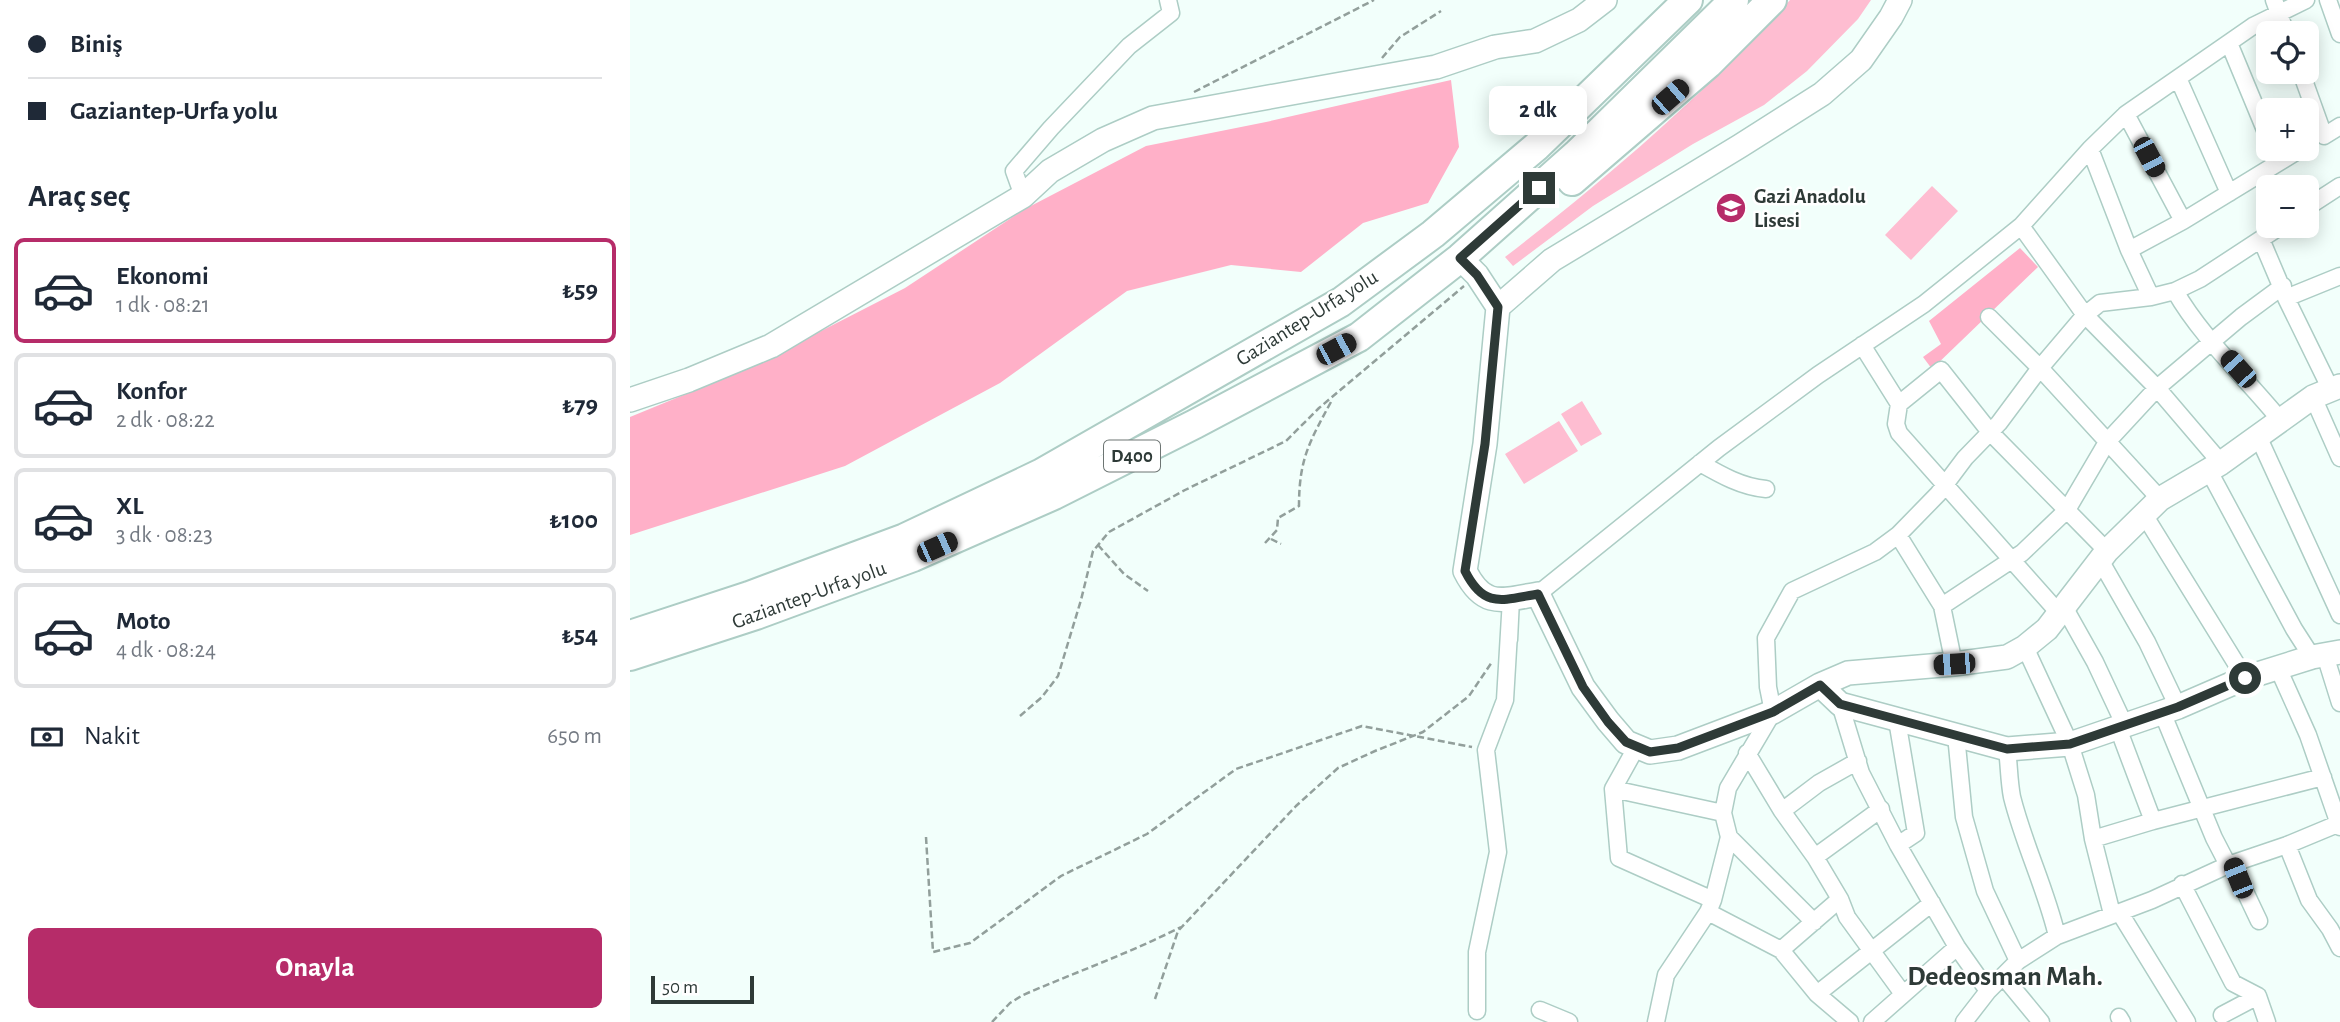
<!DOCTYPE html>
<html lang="tr">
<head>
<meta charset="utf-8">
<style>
  body { margin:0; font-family:"Alegreya Sans",sans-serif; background:#f2f2f3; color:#1f2937; height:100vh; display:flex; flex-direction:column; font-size:26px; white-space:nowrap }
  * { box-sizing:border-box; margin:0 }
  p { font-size:23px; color:#747a83 }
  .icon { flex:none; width:38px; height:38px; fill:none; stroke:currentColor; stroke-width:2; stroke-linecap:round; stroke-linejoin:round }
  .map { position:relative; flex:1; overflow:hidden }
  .side { display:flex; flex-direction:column; background:#fff; width:630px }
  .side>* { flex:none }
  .guide { display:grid; align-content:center; height:154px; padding:0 28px; background:#fff }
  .tools { position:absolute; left:1626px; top:21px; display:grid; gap:14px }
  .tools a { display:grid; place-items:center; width:63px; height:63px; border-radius:10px; background:#fff; box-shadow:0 4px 18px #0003; font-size:35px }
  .scale { position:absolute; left:21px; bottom:18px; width:103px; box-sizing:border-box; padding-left:7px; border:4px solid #2e3a37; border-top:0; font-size:19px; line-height:24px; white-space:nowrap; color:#2e3a37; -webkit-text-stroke:5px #fff; paint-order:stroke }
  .end { position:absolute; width:32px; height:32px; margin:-16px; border:9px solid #2e3a37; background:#fff; box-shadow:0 0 0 4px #fff }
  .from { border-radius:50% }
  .bubble { position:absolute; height:49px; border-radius:10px; background:#fff; box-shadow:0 4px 18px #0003; font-size:23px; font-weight:700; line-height:49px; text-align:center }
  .car { position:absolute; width:21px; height:42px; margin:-21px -10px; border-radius:9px; box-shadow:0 0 5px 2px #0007; background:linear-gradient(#222 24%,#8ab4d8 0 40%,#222 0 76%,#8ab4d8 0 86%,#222 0) }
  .guide b { display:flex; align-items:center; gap:24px; height:66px; font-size:26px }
  .guide b+b { border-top:2px solid #e0e1e3 }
  .guide i { width:18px; height:18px; background:#1f2937 }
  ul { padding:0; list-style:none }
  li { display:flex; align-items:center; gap:21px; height:105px; margin:0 14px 10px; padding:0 14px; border:4px solid #e0e1e3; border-radius:10px }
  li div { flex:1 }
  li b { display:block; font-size:26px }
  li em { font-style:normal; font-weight:700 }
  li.on { border-color:#b62c69 }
  li>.icon { width:63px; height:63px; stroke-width:1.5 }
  h2 { padding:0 28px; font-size:32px; line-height:84px }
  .pay { display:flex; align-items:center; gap:18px; height:77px; padding:0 28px; font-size:26px }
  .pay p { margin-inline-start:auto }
  .cta { display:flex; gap:14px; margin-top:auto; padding:14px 28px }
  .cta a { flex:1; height:80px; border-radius:10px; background:#b62c69; color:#fff; font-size:28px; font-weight:700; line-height:80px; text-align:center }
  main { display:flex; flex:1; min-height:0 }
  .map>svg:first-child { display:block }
</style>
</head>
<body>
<main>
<section class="side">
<div class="guide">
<b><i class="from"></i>Biniş</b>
<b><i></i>Gaziantep-Urfa yolu</b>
</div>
<h2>Araç seç</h2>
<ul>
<li class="on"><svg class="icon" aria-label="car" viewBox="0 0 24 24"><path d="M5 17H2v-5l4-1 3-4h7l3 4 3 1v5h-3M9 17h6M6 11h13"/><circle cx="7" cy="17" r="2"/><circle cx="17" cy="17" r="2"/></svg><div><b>Ekonomi</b><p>1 dk · 08:21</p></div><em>₺59</em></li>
<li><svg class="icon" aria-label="car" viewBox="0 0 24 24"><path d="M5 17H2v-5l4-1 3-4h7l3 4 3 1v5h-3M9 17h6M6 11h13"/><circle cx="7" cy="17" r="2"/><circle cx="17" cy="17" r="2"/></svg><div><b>Konfor</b><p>2 dk · 08:22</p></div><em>₺79</em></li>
<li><svg class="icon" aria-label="car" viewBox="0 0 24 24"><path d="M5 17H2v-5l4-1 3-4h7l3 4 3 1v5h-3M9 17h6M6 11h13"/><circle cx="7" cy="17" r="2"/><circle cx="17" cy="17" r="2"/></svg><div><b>XL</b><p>3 dk · 08:23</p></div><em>₺100</em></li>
<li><svg class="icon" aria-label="car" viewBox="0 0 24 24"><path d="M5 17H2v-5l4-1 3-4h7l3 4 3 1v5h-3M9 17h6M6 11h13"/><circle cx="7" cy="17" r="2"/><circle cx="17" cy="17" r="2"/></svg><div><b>Moto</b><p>4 dk · 08:24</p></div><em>₺54</em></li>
</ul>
<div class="pay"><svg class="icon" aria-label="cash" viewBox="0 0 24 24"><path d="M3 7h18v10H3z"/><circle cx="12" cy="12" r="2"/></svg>Nakit<p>650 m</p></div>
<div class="cta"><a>Onayla</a></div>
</section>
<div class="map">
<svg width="1710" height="1022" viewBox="0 0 1710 1022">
  <rect width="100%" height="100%" fill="#f2fffb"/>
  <path fill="#febdd1" d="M1160,0H1241L1228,19L1177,71L1134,105L1063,144L963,206L883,266L875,257C976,179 1074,95 1160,0Z
    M1302,186L1328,211L1281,260L1255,235Z
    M952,401L972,434L951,446L931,414Z
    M929,421L948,451L894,484L875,454Z"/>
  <path fill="#ffb0c8" d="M821,80L829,147L798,203L733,223L671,272L601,265L497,291L370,383L215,466L0,535V417L117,369L275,288L395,209L516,146L636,122Z
    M1390,248L1408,267L1302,369L1293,357L1311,344L1299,321Z"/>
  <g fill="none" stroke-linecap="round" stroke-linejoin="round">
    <g stroke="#adcdc5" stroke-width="19">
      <path id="street" d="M1644,0L1656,33
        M1698,0L1710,34
        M1599,43L1638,137
        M1671,72L1694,136L1710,126
        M1548,78L1599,193
        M1496,114L1553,221L1499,250
        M1460,149L1499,250L1521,297
        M393,196L384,171L421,128L499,46L541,13L538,0
        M1676,208L1710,186
        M1553,221L1671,149
        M1391,226L1455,315L1527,388L1591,463
        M1631,239L1656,298L1701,390
        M1545,291C1571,337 1617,379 1651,421
        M1656,298L1710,276
        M1359,317L1410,368L1530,499
        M1232,345L1269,404L1266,424L1269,433L1428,612
        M1683,397L1710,458
        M1269,404L1311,370L1360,432L1477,551
        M1628,436L1710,615
        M1070,463C1091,475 1112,487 1136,489
        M1579,471L1664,629L1682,657
        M1515,516L1615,678
        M1268,535L1312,606
        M1470,560L1517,642L1548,707
        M908,594L1089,448L1188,375L1294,304L1391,226L1460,149L1496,114L1623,26L1676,0
        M1433,605L1465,662L1495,726
        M1395,647L1440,744L1456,795L1463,839L1482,914
        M1695,655L1710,703
        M1324,664L1312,606L1392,553L1437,510L1477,442L1527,388L1611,317L1653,286
        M1648,668L1678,735L1710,827
        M1210,704L1231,773L1268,845L1327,947L1358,991
        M1532,712L1584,838L1598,865
        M1267,720L1286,833L1268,845
        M1326,735L1334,817L1355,891L1388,961
        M1007,746L983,789L989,858L1083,900
        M1377,749C1379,764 1379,782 1382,797C1394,845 1416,889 1427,936
        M1117,753L1152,811L1185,857L1210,899L1217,917L1273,994
        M983,789L1093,813
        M1152,811L1189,783L1228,761
        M1523,821L1693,777
        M1099,837L1184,922
        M1463,839L1523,821L1488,728
        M1657,845L1679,900L1700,929L1710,948
        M1185,857L1251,809
        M1602,864L1629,921
        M1552,884L1603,983L1628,996L1592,1015
        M1078,912L1151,950L1187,994L1220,1022
        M1490,913L1557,1022
        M1151,950L1210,899
        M1373,976L1411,1022
        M1187,994L1302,903
        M1628,996L1637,1022
        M910,1010L939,1022
        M847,1011V952L868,852L856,750L875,700L881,599L879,640
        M1489,1017L1492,1022
        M1026,1022L1036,975L1078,912L1083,900L1099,837L1093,813L1098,788L1143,712L1138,687L1136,638L1162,591L1245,552L1268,535L1308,494L1335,458L1369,423L1410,368L1455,315L1470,303L1521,297L1545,291L1570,279L1651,226
        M1242,1022L1327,947
        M1334,1022L1358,991L1388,961L1427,936L1522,900L1598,865L1657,845L1710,823"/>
    </g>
    <g stroke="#adcdc5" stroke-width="26">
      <path id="secondary" d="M830,258L847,275L868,307L855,444L835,571C854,609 872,600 908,594L953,687L978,721L996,742L1020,752L1048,748L1143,712L1190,685
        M868,307L922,260L1110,146L1192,94L1231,60L1261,17L1270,0
        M1710,386L1683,397L1591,463L1530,499L1477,551L1417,629L1395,647L1377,657L1324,664L1218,673L1190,685L1210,704L1377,749L1440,744L1548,707L1615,678L1682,657L1710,652
        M0,400L59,380L141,346L393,196L420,171L473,140L523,118L806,67L865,47L905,41L949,20L975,0"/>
    </g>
    <g stroke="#adcdc5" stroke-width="32">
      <path id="highway" d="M942,181L1078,64L1142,0
        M0,635L119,596L275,538L412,473L711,302L803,234L907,146L1058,0
        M0,656L126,615L283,557L424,495L565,424L729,337L830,258L948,153L1104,0"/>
    </g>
    <path stroke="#929f9b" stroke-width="2.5" stroke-dasharray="7 3.5" stroke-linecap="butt" d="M752,58L770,37L811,11
      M564,92L744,0
      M641,539L651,544
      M635,543L647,530L648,518L669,506C669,458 680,441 702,400
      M468,545L494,574L518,591
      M390,716L412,697L428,676L451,600L463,551L479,532L555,490L656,441L689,408L834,286
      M296,837L303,952L340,943L431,876L517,834L606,769L732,726L842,747
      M525,999L548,931L666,806L708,768L745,751L793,732L839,696L862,662
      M362,1022L380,1003L393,995C446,972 500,953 551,927"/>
    <use href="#street" stroke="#fff" stroke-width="16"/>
    <use href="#secondary" stroke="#fff" stroke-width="23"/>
    <use href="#highway" stroke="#fff" stroke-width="28"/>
  </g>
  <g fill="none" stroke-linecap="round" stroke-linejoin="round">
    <path stroke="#2e3a37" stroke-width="9" d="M909,188L830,258L847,275L868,307L855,444L835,571C854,609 872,600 908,594L953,687L978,722L996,742L1020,752L1048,748L1143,712L1190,685L1210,704L1377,749L1440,744L1548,707L1615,678"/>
  </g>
  <defs>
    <g id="school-disc" transform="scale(1.575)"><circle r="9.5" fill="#b62c69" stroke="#fff"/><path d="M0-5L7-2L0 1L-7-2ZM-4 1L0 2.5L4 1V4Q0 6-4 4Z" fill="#fff"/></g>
  </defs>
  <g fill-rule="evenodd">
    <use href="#school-disc" x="1101" y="208"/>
  </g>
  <g text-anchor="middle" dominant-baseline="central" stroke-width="5" stroke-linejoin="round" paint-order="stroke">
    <rect fill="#fff" stroke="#6d7573" stroke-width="2" x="474" y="440.5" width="56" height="31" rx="5"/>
    <g font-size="19" font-weight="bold" fill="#2e3a37">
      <text x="502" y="456">D400</text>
    </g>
    <g font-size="21" font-weight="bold" fill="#2e3a37" stroke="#fff" text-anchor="start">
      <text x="1124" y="196">Gazi Anadolu<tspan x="1124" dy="24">Lisesi</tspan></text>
    </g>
    <g font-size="21" fill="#2e3a37" stroke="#fff">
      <text transform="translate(677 318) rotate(-32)">Gaziantep-Urfa yolu</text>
      <text transform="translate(179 595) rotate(-20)">Gaziantep-Urfa yolu</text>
    </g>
    <g font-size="28" font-weight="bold" fill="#2e3a37" stroke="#fff">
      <text x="1375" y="977">Dedeosman Mah.</text>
    </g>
  </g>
</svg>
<div class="tools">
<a><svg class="icon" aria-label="locate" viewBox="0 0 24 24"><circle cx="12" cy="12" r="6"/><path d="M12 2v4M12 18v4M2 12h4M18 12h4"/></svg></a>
<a>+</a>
<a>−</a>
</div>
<div class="scale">50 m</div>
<i class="end from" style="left:1615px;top:678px"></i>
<i class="end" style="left:909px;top:188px"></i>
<div class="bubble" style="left:859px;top:86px;width:98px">2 dk</div>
<i class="car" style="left:1040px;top:97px;rotate:49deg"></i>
<i class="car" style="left:1519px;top:157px;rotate:152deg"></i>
<i class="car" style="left:706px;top:349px;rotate:62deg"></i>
<i class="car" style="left:1608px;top:369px;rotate:318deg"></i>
<i class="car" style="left:307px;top:547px;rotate:66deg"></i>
<i class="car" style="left:1324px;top:664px;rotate:266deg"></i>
<i class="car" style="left:1608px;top:878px;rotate:338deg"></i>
</div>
</main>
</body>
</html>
